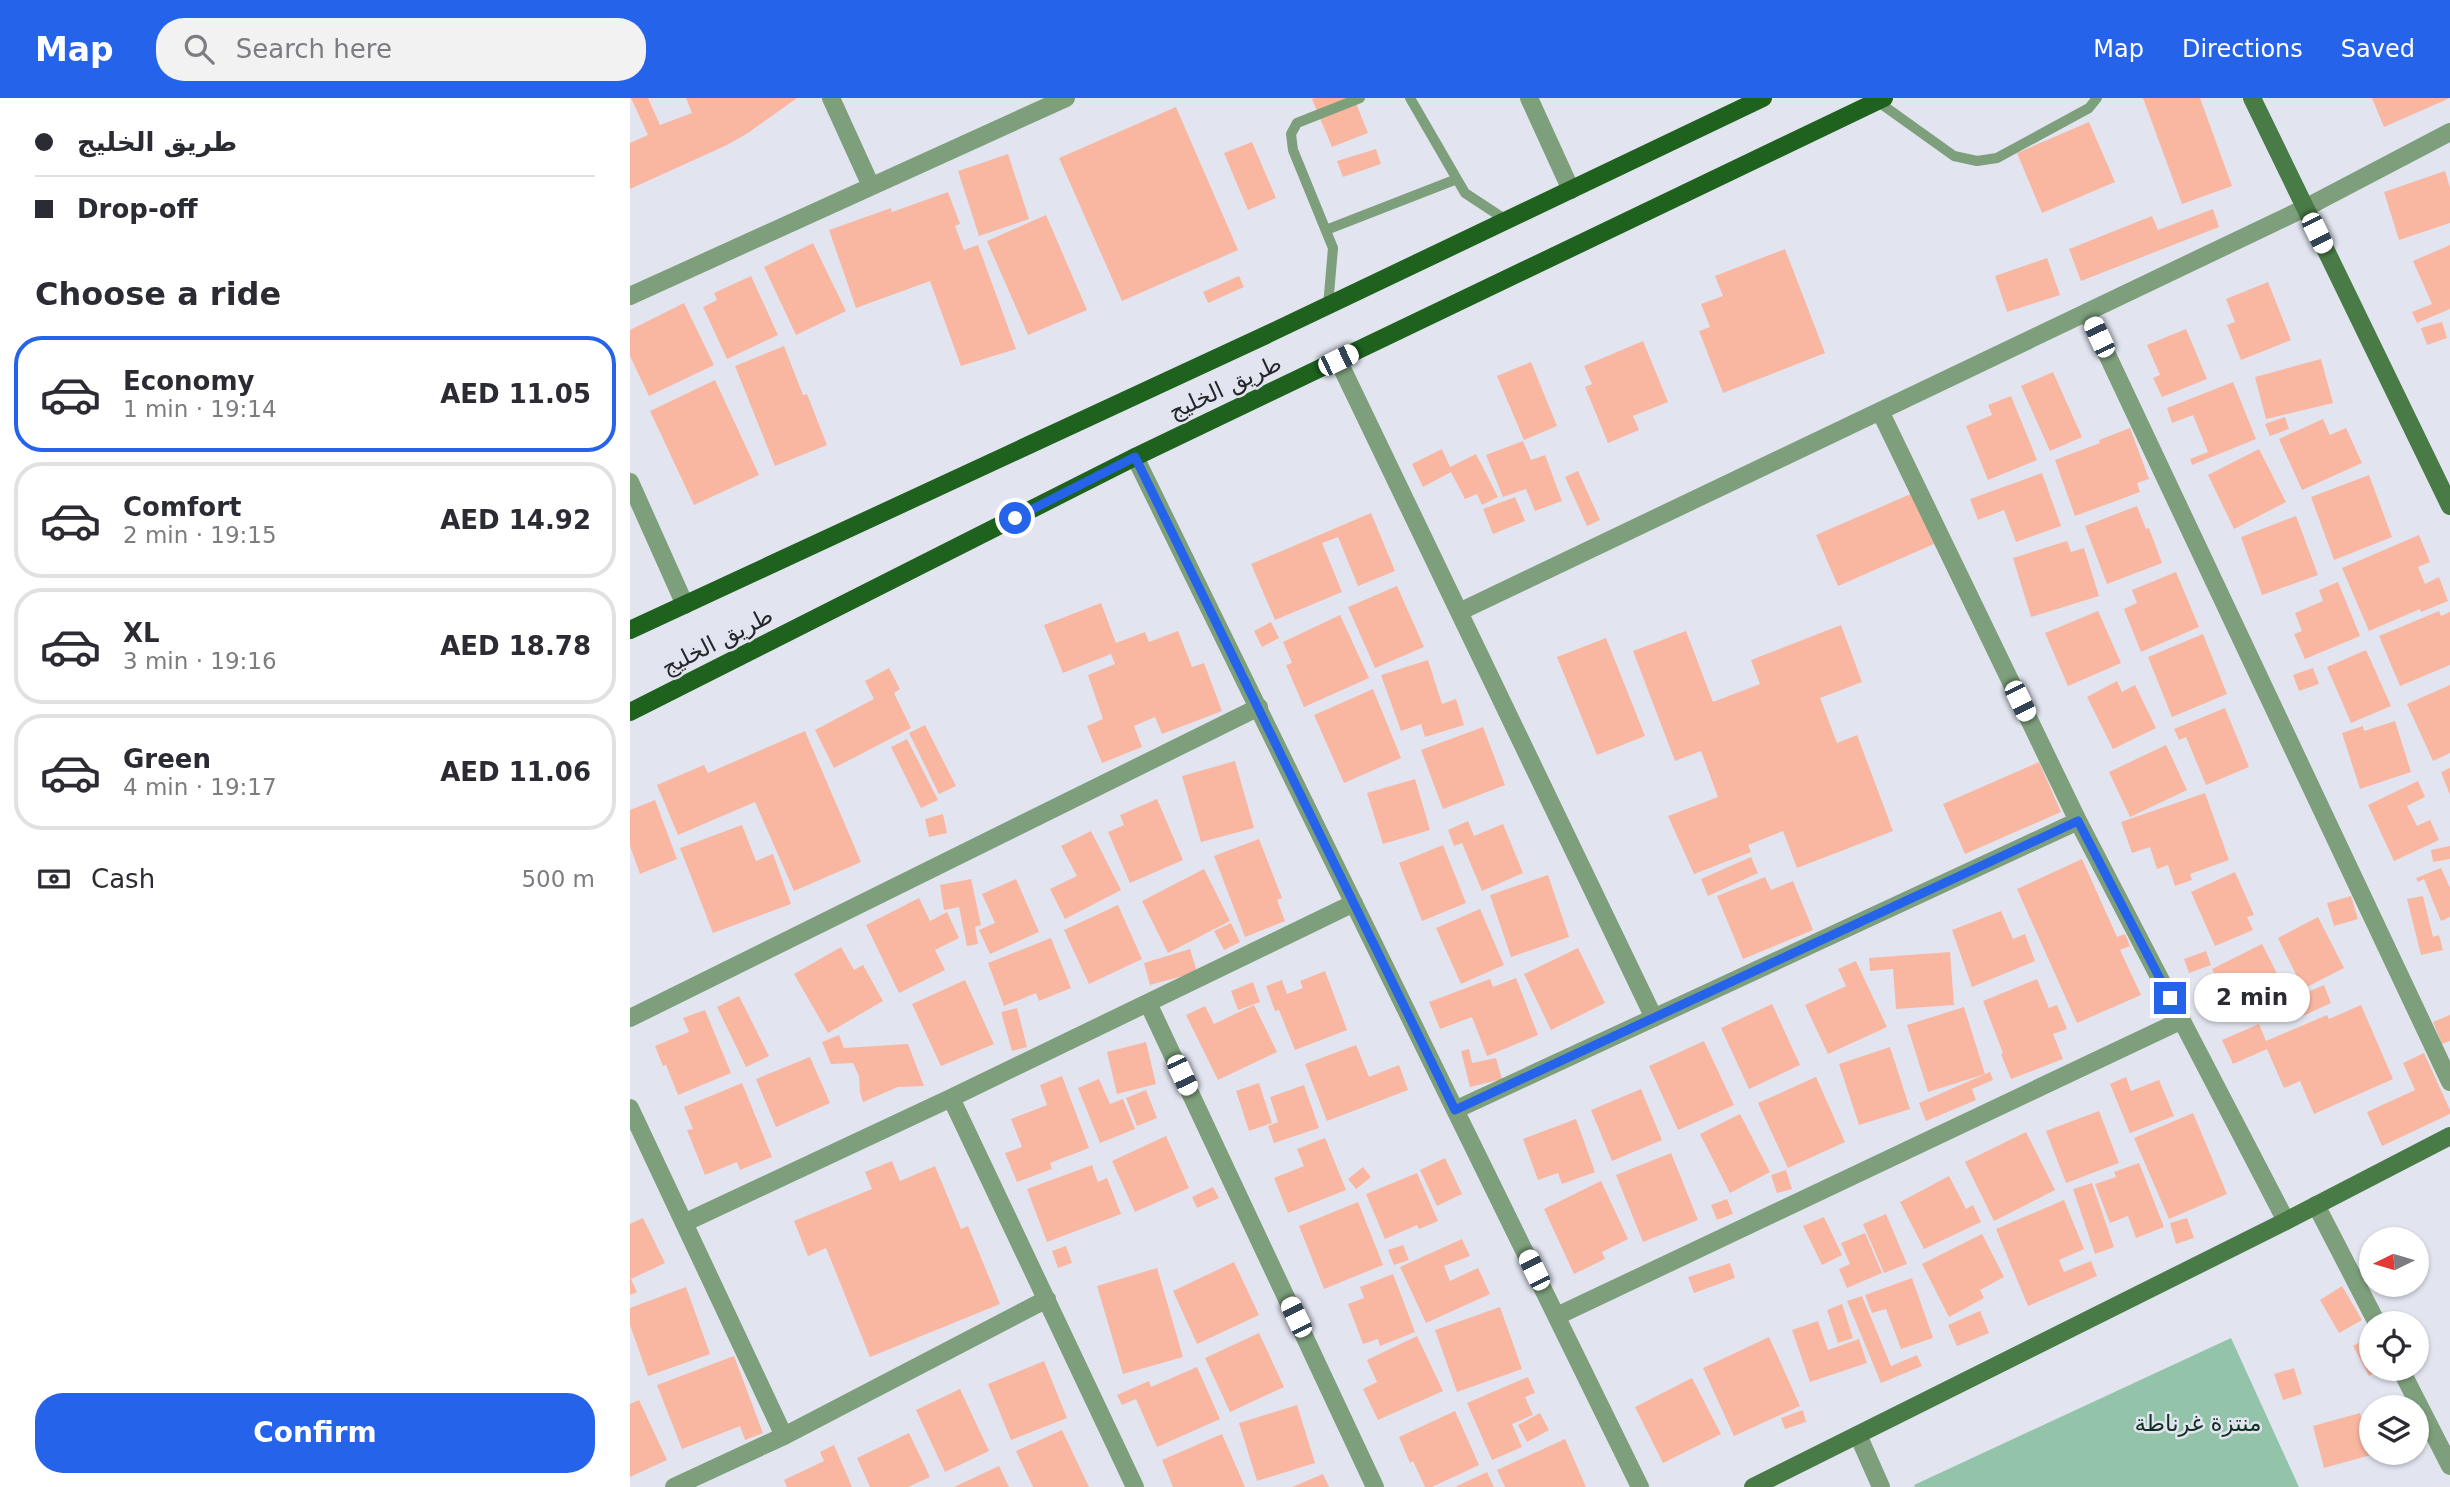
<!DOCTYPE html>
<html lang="en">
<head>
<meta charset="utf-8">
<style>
  body { margin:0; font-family:"DejaVu Sans",Vazirmatn,sans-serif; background:#f2f2f3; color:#2b2b33; height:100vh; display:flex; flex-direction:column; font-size:26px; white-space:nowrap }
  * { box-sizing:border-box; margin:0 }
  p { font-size:23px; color:#7c7c81 }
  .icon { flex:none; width:38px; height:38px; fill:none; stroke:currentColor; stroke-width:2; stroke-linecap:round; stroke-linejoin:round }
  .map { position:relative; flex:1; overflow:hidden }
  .details { display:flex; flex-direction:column; background:#fff; width:630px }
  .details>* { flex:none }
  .top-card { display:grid; align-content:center; height:154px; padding:0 35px; background:#fff }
  .needle { width:46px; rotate:265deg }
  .controls { position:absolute; left:1729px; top:1129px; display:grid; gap:14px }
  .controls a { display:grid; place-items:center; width:70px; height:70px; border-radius:50%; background:#fff; box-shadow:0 2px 5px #0004; font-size:35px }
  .end { position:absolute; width:32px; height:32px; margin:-16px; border:9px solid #2563eb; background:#fff; box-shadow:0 0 0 4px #fff }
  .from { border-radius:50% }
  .bubble { position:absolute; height:49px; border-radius:24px; background:#fff; box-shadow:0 2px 5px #0004; font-size:23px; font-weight:700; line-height:49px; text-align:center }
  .car { position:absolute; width:21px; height:42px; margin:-21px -10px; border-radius:9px; box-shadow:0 0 5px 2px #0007; background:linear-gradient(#fff 24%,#345 0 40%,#fff 0 76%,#345 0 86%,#fff 0) }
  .top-card b { display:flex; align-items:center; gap:24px; height:66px; font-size:26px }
  .top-card b+b { border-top:2px solid #e1e1e2 }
  .top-card i { width:18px; height:18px; background:#2b2b33 }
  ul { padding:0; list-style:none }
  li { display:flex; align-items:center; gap:21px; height:116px; margin:0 14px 10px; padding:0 21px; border:4px solid #e1e1e2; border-radius:28px }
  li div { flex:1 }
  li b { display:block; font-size:26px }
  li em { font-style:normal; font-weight:700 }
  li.selected { border-color:#2563eb }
  li>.icon { width:63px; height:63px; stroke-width:1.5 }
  h2 { padding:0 35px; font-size:32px; line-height:84px }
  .pay { display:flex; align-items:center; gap:18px; height:77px; padding:0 35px; font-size:26px }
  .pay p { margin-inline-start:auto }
  .primary-button { display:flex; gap:14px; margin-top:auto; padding:14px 35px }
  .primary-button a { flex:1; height:80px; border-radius:28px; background:#2563eb; color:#fff; font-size:28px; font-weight:700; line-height:80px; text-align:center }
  header { display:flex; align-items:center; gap:42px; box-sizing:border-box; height:98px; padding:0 35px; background:#2563eb; color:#fff }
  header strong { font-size:33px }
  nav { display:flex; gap:38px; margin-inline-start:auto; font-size:24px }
  .search { width:490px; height:63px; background:#f2f2f3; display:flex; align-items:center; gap:18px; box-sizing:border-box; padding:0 24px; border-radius:28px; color:#7c7c81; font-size:26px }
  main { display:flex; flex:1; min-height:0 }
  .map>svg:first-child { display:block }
</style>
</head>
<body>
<header>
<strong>Map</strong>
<div class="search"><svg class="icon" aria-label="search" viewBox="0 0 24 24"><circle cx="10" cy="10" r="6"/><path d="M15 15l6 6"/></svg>Search here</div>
<nav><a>Map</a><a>Directions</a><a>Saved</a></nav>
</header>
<main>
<section class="details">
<div class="top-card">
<b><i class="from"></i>طريق الخليج</b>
<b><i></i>Drop-off</b>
</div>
<h2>Choose a ride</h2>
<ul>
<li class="selected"><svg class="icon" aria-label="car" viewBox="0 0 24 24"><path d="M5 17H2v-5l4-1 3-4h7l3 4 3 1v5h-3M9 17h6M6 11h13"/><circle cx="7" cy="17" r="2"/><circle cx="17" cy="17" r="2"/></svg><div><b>Economy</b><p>1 min · 19:14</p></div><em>AED 11.05</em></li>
<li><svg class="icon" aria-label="car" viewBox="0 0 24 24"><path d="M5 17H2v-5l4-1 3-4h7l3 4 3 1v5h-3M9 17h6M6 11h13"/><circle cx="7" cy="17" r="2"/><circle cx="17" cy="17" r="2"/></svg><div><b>Comfort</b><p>2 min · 19:15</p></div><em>AED 14.92</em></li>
<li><svg class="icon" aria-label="car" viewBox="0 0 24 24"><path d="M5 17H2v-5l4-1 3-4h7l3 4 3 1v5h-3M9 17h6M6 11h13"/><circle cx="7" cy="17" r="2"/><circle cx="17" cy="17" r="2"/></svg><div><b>XL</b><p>3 min · 19:16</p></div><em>AED 18.78</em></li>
<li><svg class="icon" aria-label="car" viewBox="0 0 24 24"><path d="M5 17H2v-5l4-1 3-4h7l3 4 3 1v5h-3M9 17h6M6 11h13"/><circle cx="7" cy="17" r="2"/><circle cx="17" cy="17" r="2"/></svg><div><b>Green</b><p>4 min · 19:17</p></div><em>AED 11.06</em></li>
</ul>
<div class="pay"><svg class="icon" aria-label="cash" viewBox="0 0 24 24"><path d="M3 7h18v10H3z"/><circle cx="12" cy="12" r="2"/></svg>Cash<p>500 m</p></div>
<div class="primary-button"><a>Confirm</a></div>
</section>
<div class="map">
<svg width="1820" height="1389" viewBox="0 0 1820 1389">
  <rect width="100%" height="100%" fill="#e2e5f0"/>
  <path fill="#93c4aa" d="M1601,1240L1669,1389H1285L1284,1387Z"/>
  <path fill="#f9b7a1" d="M1,0H18L30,27L62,15L56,0H167L118,35L97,47L0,91V45L18,37Z
    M685,0H724L738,35L702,49L682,1Z
    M1513,0H1570L1602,88L1552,106Z
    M1742,0H1820L1754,29Z
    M546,9L608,152L492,203L429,60Z
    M1459,24L1485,84L1412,115L1387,55Z
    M622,44L646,100L618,112L594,55Z
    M746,51L751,66L713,79L707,63Z
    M378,56L399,121L349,138L328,73Z
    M1815,73L1820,90V125L1769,142L1754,94Z
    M318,94L330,126L325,128L334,152L348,147L386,251L331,268L300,183L226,210L199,132L261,110L262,114Z
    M1583,111L1589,129L1451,183L1439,151L1522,118L1528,132Z
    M416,117L457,212L398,237L357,143Z
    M183,145L216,213L166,237L134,169Z
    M1820,147V211L1787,225L1782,214L1802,206L1783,163Z
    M1155,151L1195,255L1093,295L1069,233L1080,229L1071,206L1093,198L1085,178Z
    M1417,160L1430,197L1377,214L1365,178Z
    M121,178L148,237L97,261L73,209L87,202L84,195Z
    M609,178L614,189L578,205L573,194Z
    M1638,184L1661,242L1611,262L1597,227L1605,224L1596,201Z
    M54,205L84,267L19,298L0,258V232Z
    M1812,224L1817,240L1797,247L1791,230Z
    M1556,231L1577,281L1532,299L1523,280L1530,277L1517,247Z
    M1013,243L1038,304L1003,318L1009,332L978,345L955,289L962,286L954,268Z
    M154,248L173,297L177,296L197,347L145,368L105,268Z
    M1691,261L1703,305L1636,321L1625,279Z
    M901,264L927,328L894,342L867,278Z
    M1423,274L1452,339L1420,353L1391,288Z
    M85,282L129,377L64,407L20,313Z
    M1603,284L1626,341L1562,367L1560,361L1578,354L1563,317L1542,325L1537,310Z
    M1381,298L1407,362L1358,382L1336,328L1362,317L1358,307Z
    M1655,319L1659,331L1640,338L1635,326Z
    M1693,321L1700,337L1716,330L1732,365L1672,392L1649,341Z
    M1500,330L1519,381L1507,385L1510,394L1445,418L1425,362L1470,345L1469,342Z
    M893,343L901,362L915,357L932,403L905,413L896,391L873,399L856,357Z
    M812,351L820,369L846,356L868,399L852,407L847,396L835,401L821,374L793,389L782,366Z
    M1629,351L1656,404L1604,431L1578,377Z
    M948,373L970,422L957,428L935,379Z
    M1412,375L1431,428L1386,444L1374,412L1348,422L1340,401Z
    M1739,377L1762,439L1704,462L1681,399Z
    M1283,395L1304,446L1208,488L1186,437Z
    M885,399L895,423L863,436L853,411Z
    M1507,408L1516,431L1519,430L1532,465L1477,486L1455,428Z
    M741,415L765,473L728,488L708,439L692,445L712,494L645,522L621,466Z
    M1666,418L1688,477L1632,497L1611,439Z
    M1789,437L1800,464L1788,469L1795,486L1809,479L1818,503L1791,514L1790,511L1739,533L1712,470Z
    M1437,443L1441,454L1454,450L1469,498L1401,519L1383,460Z
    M1546,474L1569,529L1511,554L1494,511L1507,505L1502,492Z
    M1708,484L1730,538L1675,561L1664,536L1672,533L1665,515L1693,503L1689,492Z
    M767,488L794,549L745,570L718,509Z
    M471,505L486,545L515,534L519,544L548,533L562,569L574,565L592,613L532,636L525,619L504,628L512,649L472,665L457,628L473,621L458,577L485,566L481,556L433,575L414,527Z
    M1468,513L1491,565L1438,588L1415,535Z
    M1809,513L1811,518L1820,514V567L1770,588L1749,538Z
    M710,517L739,580L674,609L656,567L662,565L653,544Z
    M641,524L649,540L632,549L624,533Z
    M1211,527L1232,584L1190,600L1207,645L1227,637L1263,733L1167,770L1153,733L1118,747L1121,754L1064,776L1038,718L1088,699L1071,653L1045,663L1003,553L1056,533L1083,604L1130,586L1121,562Z
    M1573,536L1597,596L1542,619L1518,559Z
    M976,540L1015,638L967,657L927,559Z
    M1736,552L1761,608L1721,625L1697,569Z
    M798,562L812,606L826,601L834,627L795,639L791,626L771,633L751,577Z
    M259,570L270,591L264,595L281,630L204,670L185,632L244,601L235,583Z
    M1683,570L1689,586L1669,593L1663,577Z
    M1487,583L1492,594L1505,587L1526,630L1483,651L1457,599Z
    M1820,587V655L1803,663L1777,606Z
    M743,591L771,660L714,685L684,617Z
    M1595,610L1619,669L1576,687L1556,639L1549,642L1544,631Z
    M1765,623L1781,674L1730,691L1712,635L1733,628L1734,633Z
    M295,627L326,688L309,696L279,635Z
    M853,629L875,687L813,711L791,652Z
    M175,633L231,764L164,793L125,704L48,737L27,687L74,667L78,675Z
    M277,641L308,702L291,710L261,649Z
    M1536,647L1557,692L1500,719L1479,674Z
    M605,663L624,730L571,744L552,678Z
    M1409,664L1431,714L1335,756L1313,706Z
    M1820,670V697L1811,674Z
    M785,681L800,732L753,746L737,695Z
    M1788,683L1795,699L1777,708L1787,728L1800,722L1809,742L1764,763L1738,707Z
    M1575,695L1599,762L1560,776L1562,782L1545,788L1538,767L1527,771L1520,749L1502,755L1491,724Z
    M527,701L553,762L500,785L478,734L494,727L490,717Z
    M25,702L47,761L10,776L0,748V712Z
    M313,716L317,735L299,739L295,721Z
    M838,723L844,738L873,726L893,775L852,793L832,745L824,748L818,732Z
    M112,727L126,763L143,756L161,806L83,835L50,750Z
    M461,733L491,792L435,821L420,791L447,778L431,748Z
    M629,741L652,800L647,802L655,823L615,839L584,758Z
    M813,747L836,805L792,823L769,765Z
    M1820,748V761L1803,764L1801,752Z
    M1121,759L1128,775L1078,798L1071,781Z
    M1452,761L1487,839L1495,836L1500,848L1490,852L1511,897L1447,925L1387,791Z
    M1811,770L1820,790V819L1811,823L1794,781L1788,784L1786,780Z
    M574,771L600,823L538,855L512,803Z
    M1605,774L1624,817L1617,819L1623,832L1585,848L1561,794Z
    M918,777L939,839L881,859L860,797Z
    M1135,779L1141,792L1163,783L1183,832L1113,861L1087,798Z
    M341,781L351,827L345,829L348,846L337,848L329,809L314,812L310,787Z
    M386,781L409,834L360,856L349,832L365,825L352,796Z
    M1721,798L1728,821L1704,828L1697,805Z
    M1793,798L1803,839L1809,837L1813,852L1791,857L1777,801Z
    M289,800L300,823L317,814L329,840L305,852L315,872L269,895L236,827Z
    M488,807L512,861L459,886L434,832Z
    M850,811L874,867L831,886L806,830Z
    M1371,813L1383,841L1395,836L1405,863L1342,889L1322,832Z
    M1688,819L1714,870L1673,891L1648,840Z
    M601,825L610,844L594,852L584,833Z
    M421,840L441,890L409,903L406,895L374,908L358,865Z
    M1632,846L1657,895L1611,918L1599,894L1617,885L1612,877L1590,888L1582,871Z
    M211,849L224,872L233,867L253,903L198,935L164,876Z
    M948,850L975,905L921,932L894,876Z
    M560,851L567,874L520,887L514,865Z
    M1576,853L1581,867L1559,875L1554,861Z
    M1320,854L1324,907L1266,911L1263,871L1240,873L1239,860Z
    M1226,863L1257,929L1198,956L1175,907L1216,888L1208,871Z
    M695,873L717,932L665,952L649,912L645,913L636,888L652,882L657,896L673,890L670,883Z
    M886,880L908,937L857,958L842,919L810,931L799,904L860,881L863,889Z
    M1407,881L1419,910L1427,907L1437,931L1423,936L1433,961L1381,981L1371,956L1373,955L1353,903Z
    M335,882L364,946L311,968L282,906Z
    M623,884L630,904L608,912L601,893Z
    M1694,887L1701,905L1664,922L1656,903Z
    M109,898L139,958L116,969L87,909Z
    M1142,906L1170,967L1119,991L1091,930Z
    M624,907L647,954L588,982L556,917L575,908L584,926Z
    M1731,907L1763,981L1684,1016L1670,983L1654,990L1637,951L1603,966L1592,942L1629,926L1636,943L1697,917L1699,921Z
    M1334,909L1355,976L1298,994L1277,927Z
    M387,910L397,949L382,953L371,914Z
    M75,912L101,975L48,997L36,967L33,968L25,948L59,934L53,920Z
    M1820,917V943L1812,946L1803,924Z
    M209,937L214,950L278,946L294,988L268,989L233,1004L230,995L229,978L223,965L201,966L192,944Z
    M1074,943L1104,1007L1048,1032L1019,968Z
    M516,944L526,986L487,996L477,954Z
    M726,947L739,979L769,967L778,992L697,1023L675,966Z
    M1260,949L1280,1011L1229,1027L1209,966Z
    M839,951L842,965L866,960L872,981L840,989L831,953Z
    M1794,955L1820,1012V1016L1752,1048L1737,1014L1785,992L1773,965Z
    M180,959L200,1005L146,1029L126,981Z
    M1360,974L1363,982L1342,991L1346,1002L1296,1023L1289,1005Z
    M432,978L459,1050L420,1065L422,1071L387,1084L375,1055L392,1049L381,1021L417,1007L410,987Z
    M1186,979L1215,1044L1158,1070L1128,1005Z
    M1496,979L1501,993L1529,982L1544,1018L1500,1035L1480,986Z
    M469,981L480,1006L493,1001L505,1031L470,1045L448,990Z
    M112,985L142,1059L110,1072L107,1064L75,1077L57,1032L63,1031L54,1009Z
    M629,985L642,1025L619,1033L606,993Z
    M674,987L689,1030L644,1045L638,1028L648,1024L640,999Z
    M1011,991L1032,1042L982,1063L961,1012Z
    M516,992L527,1020L507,1028L496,1000Z
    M1469,1013L1489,1065L1436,1085L1416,1033Z
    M1563,1015L1597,1096L1539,1121L1504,1040Z
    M1110,1016L1140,1074L1100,1095L1070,1036Z
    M946,1021L965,1074L932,1086L928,1075L908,1082L893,1041Z
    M1396,1034L1425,1092L1364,1123L1335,1064Z
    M536,1038L559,1090L505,1114L482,1063Z
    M695,1040L716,1092L658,1115L644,1080L674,1068L667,1051Z
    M1041,1055L1068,1122L1013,1144L986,1077Z
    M815,1060L832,1096L807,1108L790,1072Z
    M262,1063L270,1083L305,1068L331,1131L338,1128L370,1206L240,1259L196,1150L178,1158L164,1123L242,1091L235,1074Z
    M1509,1065L1534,1129L1506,1140L1498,1118L1480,1125L1465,1086L1486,1079L1484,1074Z
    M462,1067L468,1084L477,1080L491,1116L417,1144L397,1091Z
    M733,1069L741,1079L726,1091L718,1081Z
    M1156,1072L1162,1091L1147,1095L1141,1077Z
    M787,1075L808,1123L789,1131L787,1127L755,1141L736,1096Z
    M1319,1078L1336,1111L1343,1107L1351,1124L1294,1151L1270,1104Z
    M971,1083L998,1141L972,1154L975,1161L944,1176L914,1111Z
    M1462,1085L1484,1149L1465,1156L1443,1091Z
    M583,1089L589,1100L567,1110L562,1099Z
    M1097,1101L1103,1116L1087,1122L1081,1107Z
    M1434,1102L1454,1151L1429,1162L1434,1174L1461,1163L1467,1178L1398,1208L1366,1131Z
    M728,1104L753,1167L694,1191L669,1128Z
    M1256,1116L1277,1166L1254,1175L1233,1126Z
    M1194,1119L1212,1157L1192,1167L1173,1128Z
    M13,1120L35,1165L1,1181L7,1194L0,1197V1126Z
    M1557,1120L1564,1140L1546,1146L1540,1125Z
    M1235,1135L1252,1175L1217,1190L1209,1171L1220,1166L1211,1145Z
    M1352,1136L1374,1179L1350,1192L1354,1200L1319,1219L1292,1166Z
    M832,1141L840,1158L814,1168L820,1183L848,1170L860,1196L796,1225L770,1169Z
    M773,1147L779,1162L764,1167L758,1152Z
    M436,1148L442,1165L428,1170L422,1153Z
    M604,1164L629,1217L567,1246L543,1193Z
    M1100,1165L1105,1180L1064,1195L1058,1179Z
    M527,1170L553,1259L493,1276L467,1188Z
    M763,1176L785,1234L750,1248L748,1241L733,1246L718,1206L734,1200L730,1189Z
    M1282,1180L1303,1240L1271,1251L1256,1211L1242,1215L1235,1197Z
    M1712,1188L1732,1222L1709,1235L1690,1202Z
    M56,1189L80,1256L18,1278L0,1227V1210Z
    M1232,1198L1261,1268L1287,1257L1292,1268L1251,1285L1217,1203Z
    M1212,1206L1223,1240L1208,1245L1197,1212Z
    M870,1209L892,1271L827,1294L805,1232Z
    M1350,1213L1359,1235L1327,1248L1318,1227Z
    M1188,1223L1198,1252L1229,1241L1237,1265L1180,1284L1162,1232Z
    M629,1235L654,1289L600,1314L575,1260Z
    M787,1238L813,1293L748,1322L733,1291L747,1284L737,1262Z
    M1741,1238V1270H1753L1739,1278L1723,1248Z
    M1139,1239L1170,1308L1104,1338L1073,1270Z
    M104,1258L133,1335L115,1342L110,1328L52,1351L27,1287Z
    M414,1263L437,1320L381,1342L358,1286Z
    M567,1269L590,1321L527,1349L506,1301L492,1307L487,1297L519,1283L521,1289Z
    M1664,1270L1672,1296L1653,1302L1644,1276Z
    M898,1279L905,1295L895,1299L903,1317L882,1326L892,1349L862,1362L837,1305Z
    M1062,1280L1091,1336L1033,1365L1005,1309Z
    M330,1291L359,1353L315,1374L286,1312Z
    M9,1302L37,1362L0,1379V1306Z
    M667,1307L685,1365L627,1383L609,1325Z
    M1173,1312L1176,1324L1155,1331L1151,1320Z
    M825,1313L849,1367L802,1389H795L783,1363L780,1365L769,1339Z
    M910,1315L919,1332L897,1344L888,1327Z
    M1730,1315L1741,1357L1694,1370L1683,1328Z
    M432,1332L459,1389H403L386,1353Z
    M279,1335L300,1379L278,1389H240L227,1360Z
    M592,1336L615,1389H543L532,1362Z
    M935,1341L956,1389H875L867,1372Z
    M204,1347L222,1389H157L154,1382L194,1363L190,1354Z
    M369,1368L379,1389H324Z
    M857,1374L864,1389H825Z
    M693,1376L699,1389H662Z"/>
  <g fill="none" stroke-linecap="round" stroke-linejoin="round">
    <path stroke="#7d9f7b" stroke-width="10" d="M780,0L835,95L876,122
      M1247,3L1324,58L1347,63L1367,60L1459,10L1467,0
      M696,132L827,81
      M698,208L703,150L663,52L661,36L667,25L730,0"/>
    <path stroke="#7d9f7b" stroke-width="18" d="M201,0L241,88
      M899,0L941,92
      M0,198L436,0
      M1457,214L1820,984
      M708,262L1024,920
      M1250,313L1448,723L1656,1123
      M505,359L1010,1389
      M0,384L55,507
      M829,514L1675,110L1820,34
      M518,905L745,1389
      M0,920L629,609
      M321,1000L505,1389
      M0,1010L154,1338
      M825,1012L1448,723
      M1686,1107L1747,1225
      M54,1125L321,1000L724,805
      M927,1218L1552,922
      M1770,1270L1820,1368
      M1228,1337L1251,1389
      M44,1389L154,1338L417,1201"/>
    <path stroke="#497b47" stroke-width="18" d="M1622,0L1820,408
      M1123,1389L1656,1123L1820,1038"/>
    <path stroke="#1e621e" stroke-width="18" d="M0,532L634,238L1133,0
      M0,614L505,359L1254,0"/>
  </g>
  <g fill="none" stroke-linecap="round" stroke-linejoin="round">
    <path stroke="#2563eb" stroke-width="9" d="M385,420L505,359L825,1012L1448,723L1540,900"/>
  </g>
  <g text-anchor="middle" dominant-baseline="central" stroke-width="5" stroke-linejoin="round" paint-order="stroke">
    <g font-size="23" fill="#26272b" stroke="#e2e5f0">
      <text transform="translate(595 289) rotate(-25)">طريق الخليج</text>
      <text transform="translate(87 543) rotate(-27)">طريق الخليج</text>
    </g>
    <g font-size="23" fill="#123022" stroke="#e2e5f0">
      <text x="1568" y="1325">منتزة غرناطة</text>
    </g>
  </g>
</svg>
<div class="controls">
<a><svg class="needle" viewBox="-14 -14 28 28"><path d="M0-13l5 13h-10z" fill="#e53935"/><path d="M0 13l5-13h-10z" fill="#7c7c81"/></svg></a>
<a><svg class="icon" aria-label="locate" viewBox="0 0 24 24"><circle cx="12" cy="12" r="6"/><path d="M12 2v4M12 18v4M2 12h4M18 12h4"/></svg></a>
<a><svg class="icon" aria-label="layers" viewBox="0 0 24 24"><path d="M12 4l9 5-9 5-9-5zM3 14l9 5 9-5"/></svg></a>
</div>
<i class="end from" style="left:385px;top:420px"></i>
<i class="end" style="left:1540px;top:900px"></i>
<div class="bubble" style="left:1564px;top:875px;width:116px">2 min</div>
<i class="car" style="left:1687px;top:135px;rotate:154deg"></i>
<i class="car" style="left:1469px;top:239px;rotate:335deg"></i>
<i class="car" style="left:708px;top:262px;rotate:64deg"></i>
<i class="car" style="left:1390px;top:603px;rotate:154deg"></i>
<i class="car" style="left:552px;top:977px;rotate:155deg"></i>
<i class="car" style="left:904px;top:1172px;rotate:334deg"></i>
<i class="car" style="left:666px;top:1219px;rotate:334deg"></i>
</div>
</main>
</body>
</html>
